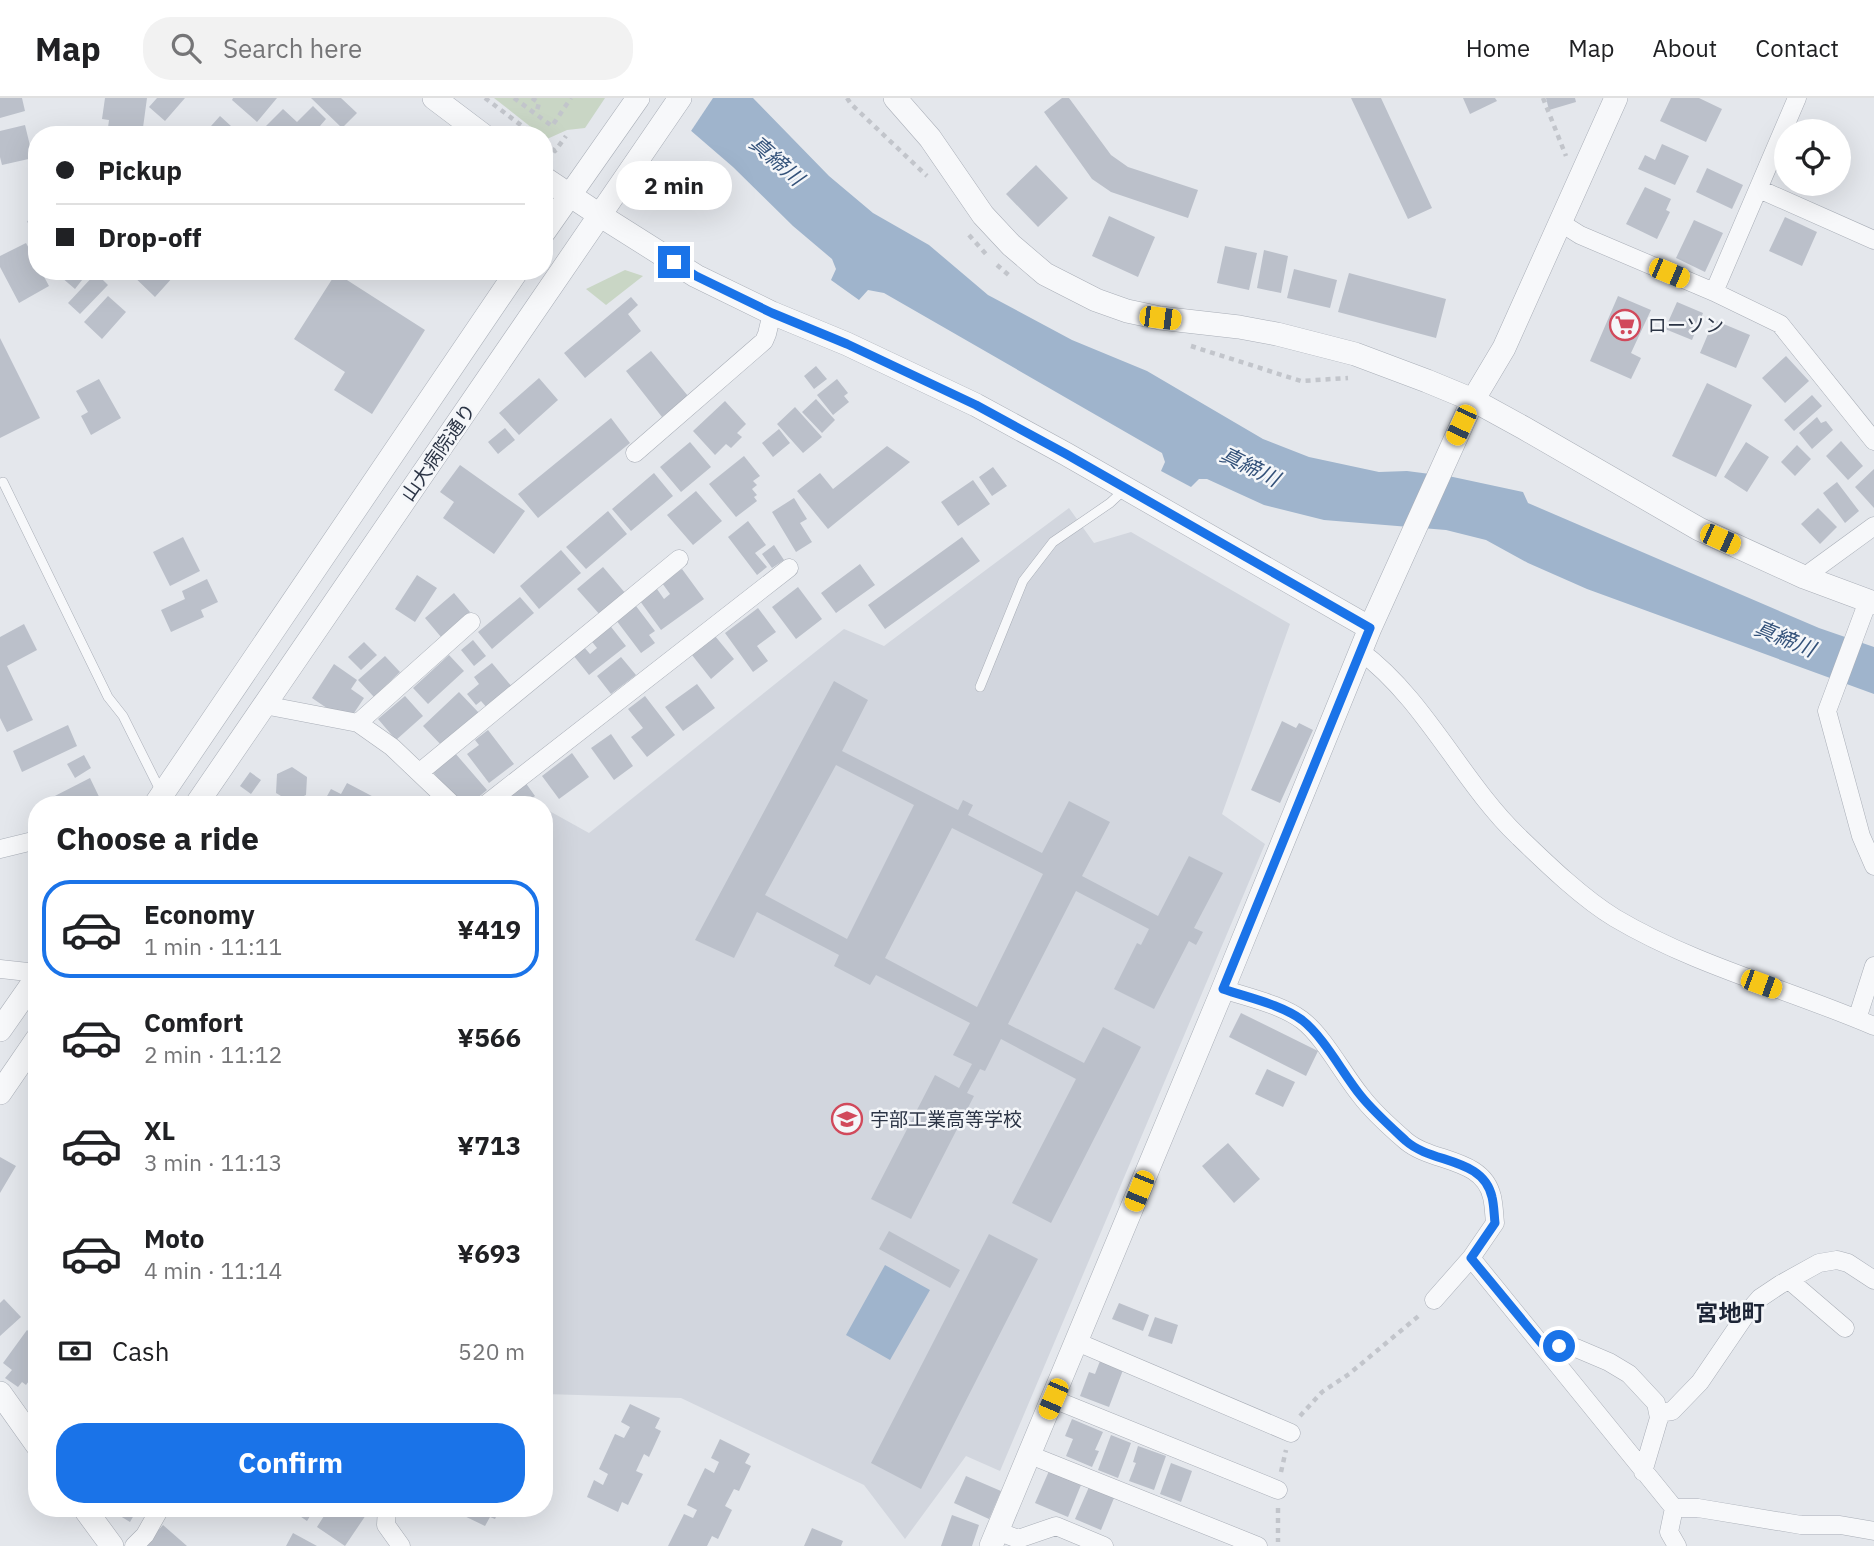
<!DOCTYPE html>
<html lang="en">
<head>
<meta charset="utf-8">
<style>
  body { margin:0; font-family:"IBM Plex Sans","Noto Sans JP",sans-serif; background:#f2f2f2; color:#202124; height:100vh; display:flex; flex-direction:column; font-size:26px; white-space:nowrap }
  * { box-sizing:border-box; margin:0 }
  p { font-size:23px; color:#757577 }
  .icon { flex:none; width:38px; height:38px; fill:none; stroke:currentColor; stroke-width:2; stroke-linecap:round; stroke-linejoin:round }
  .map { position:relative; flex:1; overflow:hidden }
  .details { position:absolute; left:28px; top:698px; width:525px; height:721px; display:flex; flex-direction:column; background:#fff; border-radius:28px; box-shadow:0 7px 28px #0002 }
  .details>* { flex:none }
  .hud { position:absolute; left:28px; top:28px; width:525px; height:154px; border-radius:28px; box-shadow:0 7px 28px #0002; display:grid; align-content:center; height:154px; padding:0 28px; background:#fff }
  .buttons { position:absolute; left:1774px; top:21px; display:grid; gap:14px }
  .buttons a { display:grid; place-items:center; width:77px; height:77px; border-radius:50%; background:#fff; box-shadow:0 7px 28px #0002; font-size:35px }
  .end { position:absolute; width:32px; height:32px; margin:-16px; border:9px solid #1a73e8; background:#fff; box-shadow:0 0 0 4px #fff }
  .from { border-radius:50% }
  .bubble { position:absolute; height:49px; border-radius:24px; background:#fff; box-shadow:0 7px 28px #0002; font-size:23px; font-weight:700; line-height:49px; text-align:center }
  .car { position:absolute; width:21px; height:42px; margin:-21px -10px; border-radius:9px; box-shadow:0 0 5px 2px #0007; background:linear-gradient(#f5c518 24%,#345 0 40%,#f5c518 0 76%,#345 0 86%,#f5c518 0) }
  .hud b { display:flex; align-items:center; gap:24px; height:66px; font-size:26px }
  .hud b+b { border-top:2px solid #e0e0e0 }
  .hud i { width:18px; height:18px; background:#202124 }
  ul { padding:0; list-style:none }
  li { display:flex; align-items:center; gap:21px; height:98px; margin:0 14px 10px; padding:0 14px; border:4px solid transparent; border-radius:28px }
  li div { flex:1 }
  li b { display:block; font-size:26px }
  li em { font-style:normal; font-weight:700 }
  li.on { border-color:#1a73e8 }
  li>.icon { width:63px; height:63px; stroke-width:1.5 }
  h2 { padding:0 28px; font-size:32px; line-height:84px }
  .pay { display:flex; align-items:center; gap:18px; height:77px; padding:0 28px; font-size:26px }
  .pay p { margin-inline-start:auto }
  .action { display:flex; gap:14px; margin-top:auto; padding:14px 28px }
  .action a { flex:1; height:80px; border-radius:28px; background:#1a73e8; color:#fff; font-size:28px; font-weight:700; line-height:80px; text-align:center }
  header { display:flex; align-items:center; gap:42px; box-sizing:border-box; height:98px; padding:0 35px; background:#fff; border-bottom:2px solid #e0e0e0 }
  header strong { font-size:33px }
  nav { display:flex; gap:38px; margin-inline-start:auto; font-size:24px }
  .search { width:490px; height:63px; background:#f2f2f2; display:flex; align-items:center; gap:18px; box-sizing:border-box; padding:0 24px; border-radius:28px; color:#757577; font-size:26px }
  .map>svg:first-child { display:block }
</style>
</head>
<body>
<header>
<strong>Map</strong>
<div class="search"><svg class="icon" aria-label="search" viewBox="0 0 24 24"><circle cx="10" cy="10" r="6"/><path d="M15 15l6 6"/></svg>Search here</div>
<nav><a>Home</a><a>Map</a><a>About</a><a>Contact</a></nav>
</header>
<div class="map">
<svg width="1874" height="1448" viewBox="0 0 1874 1448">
  <rect width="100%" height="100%" fill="#e4e7ec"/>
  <path fill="#d2d6de" d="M1069,410L1094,445L1131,434L1290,526L1222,716L1265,746L1000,1373L966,1358L905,1441L864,1387L681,1300L544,1296V710L589,735L844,531L884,548Z"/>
  <path fill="#c9d6c5" d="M494,0H605L585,30L567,32L547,41L544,37H541Z
    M625,172L643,178L606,207L586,191Z"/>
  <path fill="#9fb4cc" d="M653,0H753L829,78L873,115L929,147L988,197L1072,242L1147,273L1263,341L1309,359L1379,374L1407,373L1453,379L1523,394L1528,405L1819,530L1874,549V596L1587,491L1528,465L1486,442L1446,432L1324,422L1264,407L1207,381H1199L1191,389L1161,373L1165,364L1162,355L884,195L868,192L859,202L831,182L836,171L832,161L793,128L733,69Z
    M885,1167L930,1192L890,1262L846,1237Z"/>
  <path fill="#e4e7ec" d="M649,0H713L689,36Z"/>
  <path fill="#bbc0ca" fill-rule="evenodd" d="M0,0H22L25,13L0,20Z
    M105,0H147L142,37H107L109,22L102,21Z
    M157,0H185L165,23L149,9Z
    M233,0H277L257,24L232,2Z
    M311,0H341L357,15L342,30Z
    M1062,0H1069L1111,57L1128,69L1198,92L1188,120L1111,94L1092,81L1044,14Z
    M1351,0H1381L1432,110L1408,121Z
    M1463,0H1495L1497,3L1470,16Z
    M1546,0H1575L1576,4L1549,12Z
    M1671,0H1699L1722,11L1706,44L1660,23Z
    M313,8L326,21L320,28L328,37H313L308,32L303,37H275L266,28L283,11L297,24Z
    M220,18L231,28L226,33L230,37H203Z
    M25,27L33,60L2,67L0,59V33Z
    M1662,46L1689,58L1675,87L1638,71L1645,57L1655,62Z
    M1036,67L1068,100L1038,129L1006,96Z
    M1707,70L1743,87L1732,111L1696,94Z
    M1645,89L1671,101L1666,112L1670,114L1657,141L1626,126Z
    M37,109V131L27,124Z
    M1109,118L1155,139L1138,179L1092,158Z
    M1785,119L1817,134L1802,168L1769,153Z
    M1694,122L1723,135L1705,174L1676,160Z
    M26,145L37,165V173H41L49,188L19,205L0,169V158Z
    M1225,148L1257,155L1249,192L1217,185Z
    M1264,152L1288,158L1281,195L1257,190Z
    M1294,171L1337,182L1330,210L1287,200Z
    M54,173H89L75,191Z
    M128,173H166L173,179L155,199Z
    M96,175L108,187L80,216L68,205Z
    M336,175L425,232L372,316L334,292L345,274L294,241Z
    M1349,175L1446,201L1436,240L1338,214Z
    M108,198L126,214L102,241L84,224Z
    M1618,198L1651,212L1631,255L1641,260L1631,281L1590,263Z
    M631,199L638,207L628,216L641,233L585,280L564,255Z
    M1677,204L1703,215L1692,242L1665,231Z
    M1714,222L1750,237L1736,270L1700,255Z
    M0,240L40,320L0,340Z
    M651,253L688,298L662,319L626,273Z
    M1786,258L1809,283L1785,305L1762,280Z
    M816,268L827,281L814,291L804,278Z
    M539,280L558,302L519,337L499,315Z
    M99,281L121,320L91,337L81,318L88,314L76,293Z
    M837,281L848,295L844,298L849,304L833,317L817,297Z
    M1707,285L1752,307L1716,379L1672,358Z
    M1812,297L1822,308L1794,333L1784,322Z
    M816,301L835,322L822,335L802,314Z
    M725,303L746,326L737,335L742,339L731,350L726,346L715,357L693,333Z
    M795,309L822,339L803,355L777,326Z
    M1817,319L1821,325L1826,323L1833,332L1812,351L1799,335Z
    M611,320L630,345L538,420L518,396Z
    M505,330L515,342L498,356L488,344Z
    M779,331L790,345L773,359L762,345Z
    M1841,343L1863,368L1848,382L1826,358Z
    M690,344L711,369L681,394L660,369Z
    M1746,344L1769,359L1747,394L1724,379Z
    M1797,347L1811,361L1795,378L1781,364Z
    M887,348L910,364L828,431L797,393L820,375L833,391Z
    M744,358L760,378L753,383L757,387L752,391L757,397L754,399L757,403L736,419L709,386Z
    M460,367L525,413L494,456L443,420L454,404L440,394Z
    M993,369L1007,388L992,398L979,379Z
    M1874,371V410L1855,389Z
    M654,375L673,398L631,433L612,411Z
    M973,382L990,406L958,428L941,404Z
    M1837,384L1859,413L1845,425L1823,395Z
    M696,393L722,423L693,447L667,417Z
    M794,400L807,421L800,425L812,444L796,454L772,414Z
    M1818,410L1837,429L1820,446L1801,426Z
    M608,413L627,436L586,471L566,449Z
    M748,423L766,447L755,455L767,469L757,477L728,439Z
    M183,439L200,473L170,488L153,454Z
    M962,439L980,463L885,531L868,507Z
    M774,447L784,462L772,470L762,456Z
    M561,452L581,475L539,511L520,488Z
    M860,466L875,487L836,515L821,495Z
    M603,469L626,496L601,518L577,491Z
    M682,471L704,501L661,532L640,503L657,491L664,501L670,496L662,485Z
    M417,477L437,490L415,524L395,511Z
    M207,481L218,504L201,512L204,519L171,534L161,512L185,501L182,493Z
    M798,489L822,521L796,541L772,509Z
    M454,495L470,514L441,539L425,520Z
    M520,499L534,515L492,551L478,534Z
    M636,508L655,533L649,537L655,545L641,555L616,522Z
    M758,510L776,534L757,548L768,563L753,574L725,535Z
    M608,525L626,548L589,577L573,557L584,549L590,556L597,550L589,540Z
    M24,526L37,552L7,568L33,622L7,634L0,620V539Z
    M715,538L734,561L711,581L692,557Z
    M473,542L486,558L474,568L461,552Z
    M364,544L377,557L361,572L348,559Z
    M449,557L464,573L428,606L413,590Z
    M385,558L400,574L374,599L358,582Z
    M621,559L636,577L611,596L597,578Z
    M492,565L513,590L488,611L481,603L476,607L467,596L479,586L474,579Z
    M334,566L357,582L351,591L364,600L352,618L344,613L340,619L312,600Z
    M834,583L868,602L842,653L958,712L963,702L973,707L968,717L1042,755L1069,703L1110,724L1082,778L1158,818L1189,758L1223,775L1194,830L1203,834L1196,847L1189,843L1154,911L1114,891L1137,845L1141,847L1149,831L1076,793L1008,926L1084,965L1103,929L1141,949L1051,1125L1012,1105L1076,981L1001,941L985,973L980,971L967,995L974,998L911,1121L871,1101L935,977L959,990L972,966L953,957L970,925L876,877L870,887L834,868L839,857L757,814L734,860L695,842ZM836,667L914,707L847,841L765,797ZM952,730L1043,776L977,909L885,860Z
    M697,586L715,610L683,633L665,609Z
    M459,594L479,615L443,649L423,628Z
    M405,598L423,618L396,642L378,621Z
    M645,598L675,637L647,659L631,639L643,630L628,611Z
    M1282,623L1296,630L1299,625L1313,632L1280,705L1251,692Z
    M68,627L77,648L22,674L13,653Z
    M488,632L514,666L489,685L467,656L479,647L475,642Z
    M611,636L633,668L614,682L591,650Z
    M455,655L487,692L469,707H460L433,674Z
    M572,655L589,679L559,701L542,678Z
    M84,657L91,670L75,680L67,666Z
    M292,669L307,679L306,697L291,704L276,695L277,676Z
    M250,674L261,682L251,696L240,688Z
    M90,680L103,707H49L47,702Z
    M525,684L535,698L522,707H519L510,695Z
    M347,685L389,707H322L331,691L341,696Z
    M1241,915L1318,953L1306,978L1229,939Z
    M1267,971L1295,984L1283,1009L1255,996Z
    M1228,1045L1260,1081L1234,1105L1202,1068Z
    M0,1059L16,1068L0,1095Z
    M889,1133L960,1172L950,1190L879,1151Z
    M989,1136L1038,1161L921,1391L871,1365Z
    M4,1201L21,1219L0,1238V1205Z
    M1119,1205L1149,1217L1143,1233L1112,1221Z
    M1155,1219L1178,1227L1172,1246L1148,1238Z
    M27,1232L37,1240V1272L26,1287L22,1284L18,1289L5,1280L12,1272L3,1265Z
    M1100,1263L1123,1272L1109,1309L1080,1298L1089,1274L1095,1276Z
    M630,1306L660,1320L655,1330L661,1333L649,1359L644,1356L636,1373L643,1376L628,1407L622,1404L618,1414L587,1399L594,1382L603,1387L608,1376L599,1371L615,1336L624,1340L630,1329L621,1324Z
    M1072,1321L1103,1334L1095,1352L1099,1353L1092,1369L1066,1358L1073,1341L1065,1338Z
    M1111,1337L1131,1345L1118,1380L1098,1372Z
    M720,1341L750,1356L745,1365L751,1368L739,1393L734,1391L725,1408L732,1412L718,1441L712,1438L707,1448H668L684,1416L693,1420L697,1412L687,1407L705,1370L714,1375L719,1364L711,1360Z
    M1138,1348L1166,1358L1154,1392L1129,1383L1136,1365L1133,1364Z
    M1171,1365L1192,1373L1181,1404L1160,1396Z
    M1049,1373L1081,1387L1068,1419L1035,1405Z
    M966,1378L1001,1393L989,1421L954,1405Z
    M1089,1389L1114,1400L1101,1432L1075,1421Z
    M107,1410H138L130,1424Z
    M288,1410H315L307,1423Z
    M329,1410L336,1412L337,1410H363L368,1414L345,1448L317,1429Z
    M455,1410H500L495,1421L490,1419L485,1428L454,1413Z
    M952,1417L979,1427L972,1448H941Z
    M163,1427L187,1448H144Z
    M812,1430L843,1443L841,1448H804Z
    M293,1435L317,1448H286Z"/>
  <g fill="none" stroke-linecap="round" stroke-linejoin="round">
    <g stroke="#a9aeb7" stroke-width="10">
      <path id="service" d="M3,384L108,599L123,618L161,694
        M980,589L1023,483L1053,444L1110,405L1125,391"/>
    </g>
    <g stroke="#a9aeb7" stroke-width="19">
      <path id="minor" d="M1759,91L1874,142
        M1561,125L1580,137L1714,194L1780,226L1874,343
        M1714,194L1797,0
        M635,355L764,243L767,236L772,215
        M1804,479L1874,428
        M1868,503L1827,613L1861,738L1874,768
        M1360,553C1425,601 1461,683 1518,738C1546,765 1582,800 1615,820C1696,868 1788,891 1874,928
        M264,607L358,625L392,649L453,707
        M358,625L471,524
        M420,674L679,461
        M485,707L789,470
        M0,751L37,742
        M0,871L37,875
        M1223,891C1249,900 1280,906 1302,922C1324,939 1343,976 1361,998C1373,1014 1391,1030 1406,1043C1432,1065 1483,1059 1492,1099C1494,1107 1494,1116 1495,1125L1471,1160L1674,1410L1669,1434L1677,1448
        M1857,921L1874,868
        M1789,1182L1845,1230
        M1434,1202L1471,1160
        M1077,1244L1291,1335
        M1542,1246L1576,1250L1609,1264L1629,1276L1656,1305L1659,1320L1643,1374
        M1053,1301L1278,1392
        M1658,1315L1672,1313L1700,1284L1747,1215L1760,1200L1781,1186L1819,1165L1837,1162L1848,1165L1874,1182
        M1030,1357L1258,1448
        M387,1410L386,1427L401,1448
        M1674,1410H1698L1801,1427H1840L1874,1433
        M997,1433L1018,1441L1056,1428L1104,1448
        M134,1448L145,1437L158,1414"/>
    </g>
    <g stroke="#a9aeb7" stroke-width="24">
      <path id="tertiary" d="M434,0L483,37
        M895,0L930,40L983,117L1011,147L1045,176L1096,202L1127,213L1160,220L1239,229L1277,236L1355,256L1427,283L1473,302L1524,330L1699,431L1804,479L1874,505
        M544,80L601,118L696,178L772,215L847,246L976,307L1066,356L1370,530
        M544,134L638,0
        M155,707L517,173
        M196,707L680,0
        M0,932L37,879
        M0,995L37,941
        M0,1295L37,1347
        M84,1410L112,1448
        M991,1448L1223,891L1370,530L1473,302L1504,250L1616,0"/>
    </g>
    <path stroke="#c2c5cb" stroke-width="4.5" stroke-dasharray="5 5" stroke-linecap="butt" d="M485,0L534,37
      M514,0L552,28L571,0
      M532,0L539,5L536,16
      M847,0L851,6L927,78
      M1543,0L1566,58
      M544,45L555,53L566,38
      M969,137L986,156
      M997,167L1012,180
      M1191,248L1301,283L1348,280
      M1300,1318L1322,1294L1349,1276L1421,1216
      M1281,1374L1286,1352
      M1278,1410V1444"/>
    <use href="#service" stroke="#f7f8fa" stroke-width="9"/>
    <use href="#minor" stroke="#f7f8fa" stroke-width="18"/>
    <use href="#tertiary" stroke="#f7f8fa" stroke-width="23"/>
  </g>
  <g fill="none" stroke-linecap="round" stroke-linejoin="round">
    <path stroke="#1a73e8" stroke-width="9" d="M674,164L696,178L772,215L847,246L976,307L1066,356L1370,530L1223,891C1249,900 1280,906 1302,922C1324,939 1343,976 1361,998C1373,1013 1392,1030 1406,1043C1432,1066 1483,1059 1492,1099C1494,1107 1494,1116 1495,1125L1471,1160L1542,1246L1559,1248"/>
  </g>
  <defs>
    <g id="supermarket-ring" transform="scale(1.575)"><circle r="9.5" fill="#f4f6f9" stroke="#d1495b" stroke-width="1.5"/><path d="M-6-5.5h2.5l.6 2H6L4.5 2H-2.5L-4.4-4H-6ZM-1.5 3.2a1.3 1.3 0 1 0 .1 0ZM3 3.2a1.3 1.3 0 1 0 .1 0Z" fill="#d1495b"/></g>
    <g id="school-ring" transform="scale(1.575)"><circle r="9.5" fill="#f4f6f9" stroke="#d1495b" stroke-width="1.5"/><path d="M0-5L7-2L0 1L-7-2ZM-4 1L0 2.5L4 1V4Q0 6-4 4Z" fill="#d1495b"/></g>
  </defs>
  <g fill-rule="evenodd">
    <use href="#supermarket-ring" x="1625" y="227"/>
    <use href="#school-ring" x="847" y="1021"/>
  </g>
  <g text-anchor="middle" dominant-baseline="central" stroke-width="5" stroke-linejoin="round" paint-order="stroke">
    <g font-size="19" fill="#2b3445" stroke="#f4f6f9" text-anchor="start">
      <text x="1648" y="227">ローソン</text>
      <text x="870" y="1021">宇部工業高等学校</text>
    </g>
    <g font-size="19" fill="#2b3445" stroke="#f4f6f9">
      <text transform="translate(438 354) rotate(-55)">山大病院通り</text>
    </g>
    <g font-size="21" font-style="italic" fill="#34527a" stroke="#f4f6f9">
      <text transform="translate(777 62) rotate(41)">真締川</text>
      <text transform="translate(1250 368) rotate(26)">真締川</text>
      <text transform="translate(1785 540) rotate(22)">真締川</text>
    </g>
    <g font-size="23" font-weight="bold" fill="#1d2536" stroke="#f4f6f9">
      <text x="1730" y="1214">宮地町</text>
    </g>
  </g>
</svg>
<div class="buttons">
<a><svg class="icon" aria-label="locate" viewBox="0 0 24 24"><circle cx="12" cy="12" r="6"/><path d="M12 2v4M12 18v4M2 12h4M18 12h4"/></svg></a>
</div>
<i class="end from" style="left:1559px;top:1248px"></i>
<i class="end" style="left:674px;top:164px"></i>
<div class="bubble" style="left:616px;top:63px;width:116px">2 min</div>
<i class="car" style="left:1669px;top:175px;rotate:113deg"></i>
<i class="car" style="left:1160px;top:220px;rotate:97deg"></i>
<i class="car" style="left:1461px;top:327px;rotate:205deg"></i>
<i class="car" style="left:1720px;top:441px;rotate:114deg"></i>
<i class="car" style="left:1761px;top:886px;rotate:110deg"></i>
<i class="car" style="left:1139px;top:1093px;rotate:202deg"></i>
<i class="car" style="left:1053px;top:1301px;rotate:203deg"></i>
<div class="hud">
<b><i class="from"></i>Pickup</b>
<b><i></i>Drop-off</b>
</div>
<section class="details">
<h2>Choose a ride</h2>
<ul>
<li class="on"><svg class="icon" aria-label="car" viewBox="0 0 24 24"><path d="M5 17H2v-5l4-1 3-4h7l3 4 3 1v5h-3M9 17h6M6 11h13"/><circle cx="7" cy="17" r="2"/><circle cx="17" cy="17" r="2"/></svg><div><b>Economy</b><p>1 min · 11:11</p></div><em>¥419</em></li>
<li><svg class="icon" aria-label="car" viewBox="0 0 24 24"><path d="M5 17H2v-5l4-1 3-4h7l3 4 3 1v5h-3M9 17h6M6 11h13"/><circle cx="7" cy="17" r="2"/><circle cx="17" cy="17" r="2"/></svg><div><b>Comfort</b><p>2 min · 11:12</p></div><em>¥566</em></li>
<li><svg class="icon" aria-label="car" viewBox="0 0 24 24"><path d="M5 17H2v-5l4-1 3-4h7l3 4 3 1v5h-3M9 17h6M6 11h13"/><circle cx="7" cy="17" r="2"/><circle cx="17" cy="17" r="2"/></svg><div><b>XL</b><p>3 min · 11:13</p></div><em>¥713</em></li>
<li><svg class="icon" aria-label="car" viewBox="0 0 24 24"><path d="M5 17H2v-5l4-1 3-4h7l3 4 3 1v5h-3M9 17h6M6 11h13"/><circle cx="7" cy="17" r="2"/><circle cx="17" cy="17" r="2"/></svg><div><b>Moto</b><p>4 min · 11:14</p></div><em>¥693</em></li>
</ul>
<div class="pay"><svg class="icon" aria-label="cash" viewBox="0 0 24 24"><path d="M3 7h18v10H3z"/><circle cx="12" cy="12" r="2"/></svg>Cash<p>520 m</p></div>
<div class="action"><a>Confirm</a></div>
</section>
</div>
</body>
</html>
